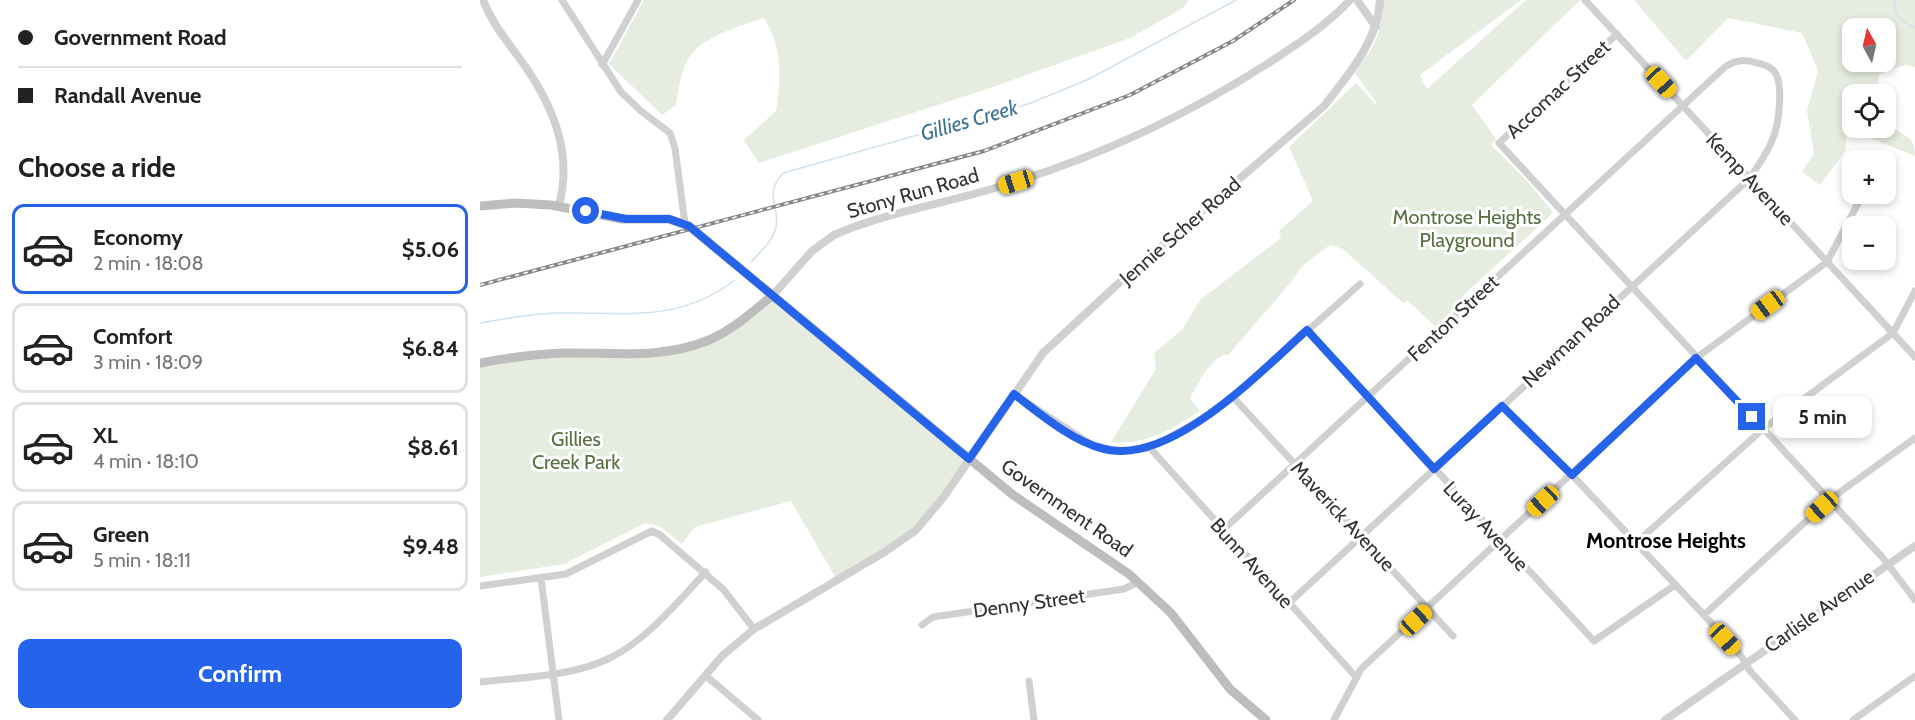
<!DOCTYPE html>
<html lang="en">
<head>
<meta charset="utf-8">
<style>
  body { margin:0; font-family:Cabin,sans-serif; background:#f6f6f6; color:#222; height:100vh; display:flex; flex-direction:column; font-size:22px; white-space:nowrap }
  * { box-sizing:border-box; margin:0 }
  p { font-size:20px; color:#767676 }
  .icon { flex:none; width:33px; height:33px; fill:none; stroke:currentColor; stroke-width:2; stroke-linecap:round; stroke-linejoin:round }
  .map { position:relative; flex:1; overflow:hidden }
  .side { display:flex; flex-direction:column; background:#fff; width:480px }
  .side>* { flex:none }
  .top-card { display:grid; align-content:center; height:132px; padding:0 18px; background:#fff }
  .needle { width:39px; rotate:352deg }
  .buttons { position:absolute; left:1362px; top:18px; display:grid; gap:12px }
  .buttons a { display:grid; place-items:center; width:54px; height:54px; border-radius:12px; background:#fff; box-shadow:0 3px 9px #0003; font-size:30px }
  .end { position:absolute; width:27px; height:27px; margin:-14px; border:8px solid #2563eb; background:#fff; box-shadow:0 0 0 3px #fff }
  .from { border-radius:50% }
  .bubble { position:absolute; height:42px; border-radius:12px; background:#fff; box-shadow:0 3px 9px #0003; font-size:20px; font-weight:700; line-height:42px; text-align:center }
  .car { position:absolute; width:18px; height:36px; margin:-18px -9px; border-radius:8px; box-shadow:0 0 4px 2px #0007; background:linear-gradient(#f5c518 24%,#345 0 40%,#f5c518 0 76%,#345 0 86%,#f5c518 0) }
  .top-card b { display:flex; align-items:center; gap:21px; height:57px; font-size:22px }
  .top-card b+b { border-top:2px solid #e0e0e0 }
  .top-card i { width:15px; height:15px; background:#222 }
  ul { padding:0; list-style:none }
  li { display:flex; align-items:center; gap:18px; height:90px; margin:0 12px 9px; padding:0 6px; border:3px solid #e0e0e0; border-radius:12px }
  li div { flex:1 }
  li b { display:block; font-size:22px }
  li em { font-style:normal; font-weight:700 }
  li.current { border-color:#2563eb }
  li>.icon { width:54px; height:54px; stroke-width:1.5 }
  h2 { padding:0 18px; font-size:27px; line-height:72px }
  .action { display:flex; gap:12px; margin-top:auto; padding:12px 18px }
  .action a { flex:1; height:69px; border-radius:12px; background:#2563eb; color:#fff; font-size:24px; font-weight:700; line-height:69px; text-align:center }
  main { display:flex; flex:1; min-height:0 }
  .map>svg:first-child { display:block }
</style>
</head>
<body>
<main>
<section class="side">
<div class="top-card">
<b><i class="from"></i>Government Road</b>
<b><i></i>Randall Avenue</b>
</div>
<h2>Choose a ride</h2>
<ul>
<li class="current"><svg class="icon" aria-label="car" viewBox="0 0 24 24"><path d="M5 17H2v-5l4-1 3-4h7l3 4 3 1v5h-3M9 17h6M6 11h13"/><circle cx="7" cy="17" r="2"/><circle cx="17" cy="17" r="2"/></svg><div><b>Economy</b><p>2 min · 18:08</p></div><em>$5.06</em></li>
<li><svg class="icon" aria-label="car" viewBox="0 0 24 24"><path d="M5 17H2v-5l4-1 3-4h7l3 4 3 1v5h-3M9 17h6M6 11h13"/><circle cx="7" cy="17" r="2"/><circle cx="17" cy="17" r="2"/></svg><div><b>Comfort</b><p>3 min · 18:09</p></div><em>$6.84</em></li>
<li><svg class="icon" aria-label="car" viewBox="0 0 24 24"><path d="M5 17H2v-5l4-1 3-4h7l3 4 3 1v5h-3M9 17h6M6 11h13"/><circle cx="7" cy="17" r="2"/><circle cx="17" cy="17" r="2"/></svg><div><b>XL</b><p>4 min · 18:10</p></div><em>$8.61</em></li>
<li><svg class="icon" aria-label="car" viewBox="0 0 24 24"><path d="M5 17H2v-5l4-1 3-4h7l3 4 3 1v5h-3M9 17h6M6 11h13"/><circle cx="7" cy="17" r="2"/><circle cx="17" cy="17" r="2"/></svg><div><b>Green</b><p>5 min · 18:11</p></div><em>$9.48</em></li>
</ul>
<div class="action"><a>Confirm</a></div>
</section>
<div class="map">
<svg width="1435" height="720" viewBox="0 0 1435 720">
  <rect width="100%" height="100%" fill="#fff"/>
  <path fill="#e6ecdf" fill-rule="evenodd" d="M164,0H709L703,8L650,38L510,88L279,163L264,140L296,111C301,77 303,48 284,18C267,23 229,36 216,49C202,63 199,86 196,105L182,115L129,64Z
    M902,0H1041L940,75L947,89L1046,0H1100L992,105L1016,139L1011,145L1048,182L1072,211L1071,215L989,290L957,328L927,300L923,303L863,249L850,245L822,266L811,282L749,354C730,356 719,383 710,398L720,411C691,430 666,445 631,442L676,369L674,353L702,330L720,300L801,238L799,231L833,201L809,147L876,83L896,105L897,103L874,72C897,42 901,38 902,0Z
    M1154,0H1435V67L1424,65L1399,74L1398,94H1372V128H1406V112C1407,116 1409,123 1412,126C1425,139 1435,134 1435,156L1370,130L1367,135L1365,151L1340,185L1322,172L1334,154L1327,111L1338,71L1322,33L1248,18L1206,61ZM1372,28H1406V62H1372Z
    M293,295L488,459L445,520L357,580L311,501L215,527L202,544L179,526L165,523L84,564L0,577V363L21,359L161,354L230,340Z"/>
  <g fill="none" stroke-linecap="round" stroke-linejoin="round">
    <path stroke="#cfe2ee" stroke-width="1.5" d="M1414,0C1415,16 1420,22 1435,27
      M271,262C280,252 293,241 296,227C300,204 283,196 303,173L551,103L609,79L756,0
      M0,323C27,318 55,313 82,313C147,312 199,323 255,280"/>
    <path stroke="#d0d0d0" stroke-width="7" d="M82,0L141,92L161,111L190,133L195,148L205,224
      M1105,0L1435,357
      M1137,34L1019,143L1403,558L1435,600
      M122,65L158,0
      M827,330L1114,641L1195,585
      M534,394L612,445L638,451L670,448L724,418L753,397L880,284
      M753,397L973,636
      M1022,406L1092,475L1224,615L1261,656L1270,671L1315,720
      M670,448L876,677
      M742,531L1246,66C1257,60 1265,59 1277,63C1283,64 1289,66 1294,71C1304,82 1299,124 1293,138C1288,153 1278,165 1270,178L809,603
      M1156,543L1283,429L1413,333L1435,291
      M61,578L79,720
      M0,586L86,574L172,531L180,535L243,589L274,629
      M1224,615L1349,500L1435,438
      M442,625L453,617L644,589L658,582
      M225,675L278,720
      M549,681L554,720
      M0,682C43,677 91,677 130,658C168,639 197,602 226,572
      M854,720L881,669L1216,358L1347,262L1383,194
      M1373,720L1435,676"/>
    <path stroke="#d0d0d0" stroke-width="8" d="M3,0C11,21 24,37 37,55C70,99 94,150 79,205
      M877,0L896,27
      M293,295L332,251L354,235C404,213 462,204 515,188C611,160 704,117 787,64C816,45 846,26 870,0
      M187,720L242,656L274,629L403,553L435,531L463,498L563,353L641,281L844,106C868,75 898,41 900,0
      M1185,720L1435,546"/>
    <path stroke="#bdbdbd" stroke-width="9" d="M0,206L35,203L71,205L141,219H189L209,226L533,495L649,574L691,613L750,689L786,720
      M0,363C27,358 55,354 83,353C133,352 181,360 229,340C254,329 272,312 293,295"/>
    <g stroke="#888" stroke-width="4">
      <path id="rail" d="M0,285L504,151L650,95L753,41L814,0"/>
    </g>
    <use href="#rail" stroke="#fff" stroke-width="1.5" stroke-dasharray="4.5" stroke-linecap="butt"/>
  </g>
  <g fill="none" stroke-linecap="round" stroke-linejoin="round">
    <path stroke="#2563eb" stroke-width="8" d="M106,211L146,219H189L209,226L489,459L534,394C560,414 592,441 624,449C691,466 780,372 827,330L954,469L1022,406L1092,475L1216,358L1272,417"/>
  </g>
  <g text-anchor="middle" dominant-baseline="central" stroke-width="6" stroke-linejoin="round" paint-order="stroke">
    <g font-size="20" fill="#333" stroke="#fff">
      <text transform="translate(1078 89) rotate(-43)">Accomac Street</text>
      <text transform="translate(1270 179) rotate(47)">Kemp Avenue</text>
      <text transform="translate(433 193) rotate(-16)">Stony Run Road</text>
      <text transform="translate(700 231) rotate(-41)">Jennie Scher Road</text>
      <text transform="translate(973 318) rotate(-43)">Fenton Street</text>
      <text transform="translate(1091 341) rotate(-43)">Newman Road</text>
      <text transform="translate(587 508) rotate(35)">Government Road</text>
      <text transform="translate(863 516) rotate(47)">Maverick Avenue</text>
      <text transform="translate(1006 526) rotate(47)">Luray Avenue</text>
      <text transform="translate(772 563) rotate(48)">Bunn Avenue</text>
      <text transform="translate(549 603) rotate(-8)">Denny Street</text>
      <text transform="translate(1339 611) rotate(-35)">Carlisle Avenue</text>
    </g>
    <g font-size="20" fill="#56703f" stroke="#fff">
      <text x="987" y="217">Montrose Heights<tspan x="987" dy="23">Playground</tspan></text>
      <text x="96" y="439">Gillies<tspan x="96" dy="23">Creek Park</tspan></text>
    </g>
    <g font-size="21" font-style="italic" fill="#3f7597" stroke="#fff">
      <text transform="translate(489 120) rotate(-16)">Gillies Creek</text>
    </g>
    <g font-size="21" font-weight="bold" fill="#000" stroke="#fff">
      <text x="1186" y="540">Montrose Heights</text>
    </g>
  </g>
</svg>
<div class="buttons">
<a><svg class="needle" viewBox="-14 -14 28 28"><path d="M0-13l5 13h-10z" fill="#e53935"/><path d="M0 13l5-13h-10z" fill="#767676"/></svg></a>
<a><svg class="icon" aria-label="locate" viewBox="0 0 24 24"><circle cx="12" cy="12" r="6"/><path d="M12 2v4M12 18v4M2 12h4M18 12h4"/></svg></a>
<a>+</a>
<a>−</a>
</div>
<i class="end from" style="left:106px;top:211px"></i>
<i class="end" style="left:1272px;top:417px"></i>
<div class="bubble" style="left:1293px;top:396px;width:99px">5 min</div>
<i class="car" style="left:1181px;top:82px;rotate:137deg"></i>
<i class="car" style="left:536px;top:182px;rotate:253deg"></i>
<i class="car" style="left:1288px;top:305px;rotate:234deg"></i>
<i class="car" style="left:1063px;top:501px;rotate:227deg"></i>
<i class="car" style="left:1342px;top:507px;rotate:228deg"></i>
<i class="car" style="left:936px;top:620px;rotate:47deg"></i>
<i class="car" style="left:1245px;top:639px;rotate:137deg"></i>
</div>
</main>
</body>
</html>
